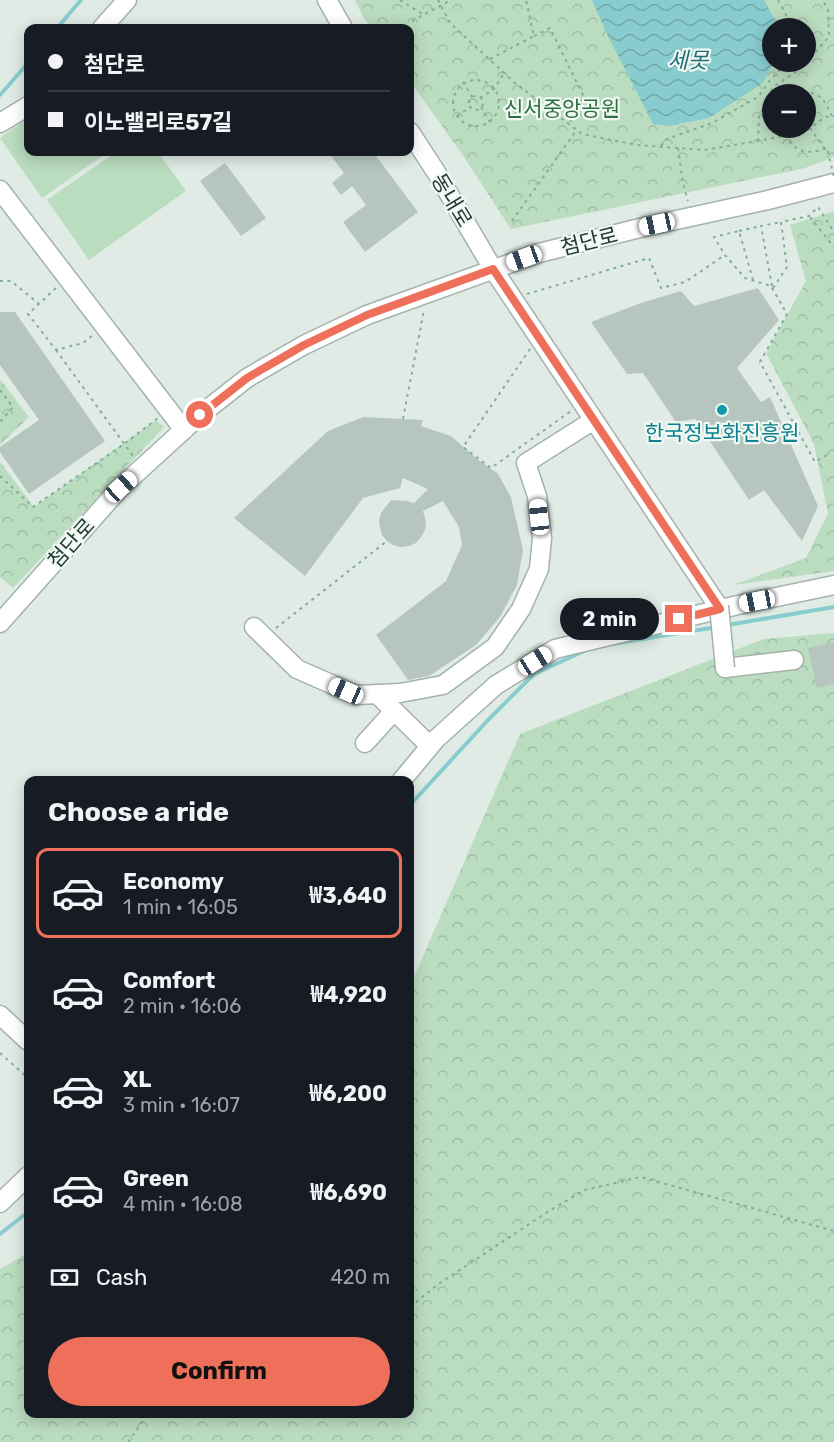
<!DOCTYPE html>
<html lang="en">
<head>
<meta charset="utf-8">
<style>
  body { margin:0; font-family:Rubik,"Noto Sans KR",sans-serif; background:#242831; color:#f1f3f6; height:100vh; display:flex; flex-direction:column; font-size:22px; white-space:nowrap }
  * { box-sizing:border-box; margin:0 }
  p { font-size:20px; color:#9ea1a6 }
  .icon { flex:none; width:33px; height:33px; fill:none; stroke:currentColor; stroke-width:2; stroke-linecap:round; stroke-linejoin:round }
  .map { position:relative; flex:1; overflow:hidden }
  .panel { position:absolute; left:24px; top:776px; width:390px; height:642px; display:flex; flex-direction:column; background:#171b24; border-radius:12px; box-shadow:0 3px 15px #0003 }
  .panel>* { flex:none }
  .banner { position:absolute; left:24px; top:24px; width:390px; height:132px; border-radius:12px; box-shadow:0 3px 15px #0003; display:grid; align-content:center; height:132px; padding:0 24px; background:#171b24 }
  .controls { position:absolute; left:762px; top:18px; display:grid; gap:12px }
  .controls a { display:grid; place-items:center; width:54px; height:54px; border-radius:50%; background:#171b24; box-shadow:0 3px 15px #0003; font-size:30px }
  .end { position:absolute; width:27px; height:27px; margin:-14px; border:8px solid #ef705a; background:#fff; box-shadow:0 0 0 3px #fff }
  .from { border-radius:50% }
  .bubble { position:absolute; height:42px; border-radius:21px; background:#171b24; box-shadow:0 3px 15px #0003; font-size:20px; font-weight:700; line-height:42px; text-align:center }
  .car { position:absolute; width:18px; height:36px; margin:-18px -9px; border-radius:8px; box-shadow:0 0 4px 2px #0007; background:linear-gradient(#fff 24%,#345 0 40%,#fff 0 76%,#345 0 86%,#fff 0) }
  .banner b { display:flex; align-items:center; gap:21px; height:57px; font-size:22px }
  .banner b+b { border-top:2px solid #363941 }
  .banner i { width:15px; height:15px; background:#f1f3f6 }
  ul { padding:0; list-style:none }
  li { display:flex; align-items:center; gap:18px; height:90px; margin:0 12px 9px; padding:0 12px; border:3px solid transparent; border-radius:12px }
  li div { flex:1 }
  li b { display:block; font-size:22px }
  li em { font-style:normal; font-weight:700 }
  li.active { border-color:#ef705a }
  li>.icon { width:54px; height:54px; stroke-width:1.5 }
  h2 { padding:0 24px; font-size:27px; line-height:72px }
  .pay { display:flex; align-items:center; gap:15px; height:66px; padding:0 24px; font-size:22px }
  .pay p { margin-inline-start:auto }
  .primary-button { display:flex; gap:12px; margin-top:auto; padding:12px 24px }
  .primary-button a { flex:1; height:69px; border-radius:36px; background:#ef705a; color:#111; font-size:24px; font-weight:700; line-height:69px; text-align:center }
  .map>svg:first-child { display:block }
</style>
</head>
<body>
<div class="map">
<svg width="834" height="1442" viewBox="0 0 834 1442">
  <defs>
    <pattern id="forest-crowns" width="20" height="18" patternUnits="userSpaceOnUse" patternTransform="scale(1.5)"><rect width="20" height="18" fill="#badcbf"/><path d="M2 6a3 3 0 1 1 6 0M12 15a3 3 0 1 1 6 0" fill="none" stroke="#a0bea5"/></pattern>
    <pattern id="water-waves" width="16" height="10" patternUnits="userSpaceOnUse" patternTransform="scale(1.5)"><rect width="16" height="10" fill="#89cccf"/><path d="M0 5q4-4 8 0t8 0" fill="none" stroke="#70a7a9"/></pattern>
  </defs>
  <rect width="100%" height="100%" fill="#e0ebe5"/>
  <path fill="url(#forest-crowns)" fill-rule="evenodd" d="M355,0H834V157L805,168L511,229L464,157L410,81V28H371L363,17ZM772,28H806V62H772ZM772,94H806V128H772Z
    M834,211V571L733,585L806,558L828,513L814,444L766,353L806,281L790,225Z
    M0,379L29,417L0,445Z
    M156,420L164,427L13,588L0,577V462L34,507Z
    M834,633V1442H0V1269L28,1253V1413H410V986L520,734L764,639Z"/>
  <path fill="#badcbf" d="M28,118V152H108L42,198L0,138Z
    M116,152H158L186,191L89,260L47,200Z"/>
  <path fill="url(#water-waves)" d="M592,0H764L779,28H772V62H774L763,83L709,118L668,126L653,124L607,34Z"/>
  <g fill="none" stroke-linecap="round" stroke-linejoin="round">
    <path stroke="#89cccf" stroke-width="4" d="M57,28L81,0
      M0,95L28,63
      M727,625L834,607
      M612,644L717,627
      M410,805L488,720L534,674L584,651
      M0,1234L28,1212"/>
  </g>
  <path fill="#b6c6be" d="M328,152H373L418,212L365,252L343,222L366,205L352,186L341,195L332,183L344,173Z
    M225,163L266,218L241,236L200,181Z
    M758,288L779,320L737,368L761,402L770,397L818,506L802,541L764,490L749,500L695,419L676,422L643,373L627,374L591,322L641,303L681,291L694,306Z
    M0,312H15L105,441L29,494L0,452V447L39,420L0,365Z
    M363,417L423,420L421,426L451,436L476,458L498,474L511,497L523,550L517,585L500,617L476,645L429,676L408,680L376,635L446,581L462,545L459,527L443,501L423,511L426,522L425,530L421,537L416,543L409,546L401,547L393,545L387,541L382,535L380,528L379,520L381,513L391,500L407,501L414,503L428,489L403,478L400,488L363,498L305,576L234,518L328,431Z
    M834,642V684L817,688L808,648Z"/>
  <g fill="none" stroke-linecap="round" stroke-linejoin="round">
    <g stroke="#a3b3ac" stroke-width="21">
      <path id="minor" d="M327,0L343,28
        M102,28L127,0
        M0,123L28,106
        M410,132L436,172L493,269L720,609
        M0,190L184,430
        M0,623L121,487L200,415L247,378L304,345L367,315L539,253L640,228L768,200L834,183
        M254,627L297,669L356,695L400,693L443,685L495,647L521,609L539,569L542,538L537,496L526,463L594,420
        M725,668L794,660
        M377,694L430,746
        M365,743L394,711
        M402,780L436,739L496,685L555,649L738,605L834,585
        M0,1015L28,1041
        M0,1203L28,1176"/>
    </g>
    <path stroke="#81ae9b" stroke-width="2" stroke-dasharray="3 4.5" stroke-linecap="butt" d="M400,0L424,15
      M438,0L450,23L515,83L582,134L637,145L704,150L758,141L805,132L825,117L834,116
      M778,0L793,28
      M412,21L451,0
      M534,36L550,28L584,97L569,124
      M490,59L534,36L526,0
      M453 103a23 23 0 1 1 46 0a23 23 0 1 1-46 0Z
      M463,82L472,97
      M797,94L801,91C821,93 824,99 832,116
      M469 103a7 7 0 1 1 14 0a7 7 0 1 1-14 0Z
      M480,98L494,89L504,73
      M806,102C814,110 816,115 811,126
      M481,107L490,122
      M457,116L471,107
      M796,128L800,130L807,129
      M810,128L825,149
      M758,141L759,117L773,87L799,70L829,37L828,11L823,0
      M661,146L667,139L712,123L758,97L770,80L784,66L785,62
      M678,148L683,183L688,201
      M810,217L834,247
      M512,221L576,131
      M739,231L761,226
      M753,280L739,231L714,237L725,255L745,278L771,286L787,314L760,362L815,462L827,455
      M0,281H11L39,304
      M772,286L761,226L781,222
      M56,288L28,314L56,350L83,343L92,336
      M773,288L787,267L781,222L809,216L818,207L834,232
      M527,294L649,258L661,288L685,282L725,255
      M530,349L463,447L491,468L571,411
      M56,350L133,456
      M0,390L13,407L0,422
      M403,419L424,310
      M0,476L33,507L124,444L158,418
      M276,628L387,541
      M0,1053L28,1078
      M410,1307L437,1285L549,1211L585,1190L641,1177L834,1231
      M128,1442L149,1413"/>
    <use href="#minor" stroke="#fff" stroke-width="18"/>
    <g stroke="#a3b3ac" stroke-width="21" stroke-linecap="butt">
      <path id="minor-bridge" d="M719,606L725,668"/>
    </g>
    <path stroke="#81ae9b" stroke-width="2" stroke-dasharray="3 4.5" stroke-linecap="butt" d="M782,128C791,150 804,157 827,148L834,177"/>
    <use href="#minor-bridge" stroke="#fff" stroke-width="18"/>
  </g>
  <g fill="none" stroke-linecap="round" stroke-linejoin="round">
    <path stroke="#ef705a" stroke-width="8" d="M200,415L247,378L304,345L367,315L493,269L720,609L679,619"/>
  </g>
  <circle fill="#0f9aa8" stroke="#f1f8f4" stroke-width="2" cx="722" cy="410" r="6"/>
  <g text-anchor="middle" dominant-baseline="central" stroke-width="4.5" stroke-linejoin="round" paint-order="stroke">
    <g font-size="21" fill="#2c7140" stroke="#f1f8f4">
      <text x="562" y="108">신서중앙공원</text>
    </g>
    <g font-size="21" fill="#213b32" stroke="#f1f8f4">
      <text transform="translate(452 200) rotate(59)">동내로</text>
      <text transform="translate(589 241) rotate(-14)">첨단로</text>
      <text transform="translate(71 543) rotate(-48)">첨단로</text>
    </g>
    <g font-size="21" fill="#0d838f" stroke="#f1f8f4">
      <text x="722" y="432">한국정보화진흥원</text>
    </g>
    <g font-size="22" font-style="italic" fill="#1d7076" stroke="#f1f8f4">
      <text x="688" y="60">세못</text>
    </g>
  </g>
</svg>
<div class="controls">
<a>+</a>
<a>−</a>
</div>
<i class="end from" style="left:200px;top:415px"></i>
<i class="end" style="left:679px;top:619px"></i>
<div class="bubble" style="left:560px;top:598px;width:99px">2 min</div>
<i class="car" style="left:657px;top:224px;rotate:258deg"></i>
<i class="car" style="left:524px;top:258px;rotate:250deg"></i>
<i class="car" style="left:121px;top:487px;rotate:48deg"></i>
<i class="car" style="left:539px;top:517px;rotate:354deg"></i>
<i class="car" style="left:757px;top:601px;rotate:259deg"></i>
<i class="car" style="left:535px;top:661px;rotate:58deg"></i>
<i class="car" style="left:346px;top:691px;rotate:294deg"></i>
<div class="banner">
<b><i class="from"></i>첨단로</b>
<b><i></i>이노밸리로57길</b>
</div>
<section class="panel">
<h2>Choose a ride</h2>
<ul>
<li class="active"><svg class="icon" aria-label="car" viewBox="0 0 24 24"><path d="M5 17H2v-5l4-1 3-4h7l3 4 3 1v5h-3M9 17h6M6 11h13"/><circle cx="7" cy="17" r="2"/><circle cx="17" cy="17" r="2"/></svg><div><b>Economy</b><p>1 min · 16:05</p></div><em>₩3,640</em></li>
<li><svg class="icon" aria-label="car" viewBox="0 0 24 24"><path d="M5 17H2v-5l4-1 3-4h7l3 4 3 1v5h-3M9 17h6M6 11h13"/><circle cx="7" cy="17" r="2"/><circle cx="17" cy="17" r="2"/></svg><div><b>Comfort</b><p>2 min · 16:06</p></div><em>₩4,920</em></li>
<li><svg class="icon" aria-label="car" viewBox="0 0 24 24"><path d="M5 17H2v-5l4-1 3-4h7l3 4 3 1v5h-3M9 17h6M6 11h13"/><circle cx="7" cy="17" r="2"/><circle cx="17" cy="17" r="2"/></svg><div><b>XL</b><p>3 min · 16:07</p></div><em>₩6,200</em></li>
<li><svg class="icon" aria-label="car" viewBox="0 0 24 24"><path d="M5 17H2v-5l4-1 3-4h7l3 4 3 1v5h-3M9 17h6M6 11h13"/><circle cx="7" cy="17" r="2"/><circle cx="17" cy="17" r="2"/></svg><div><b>Green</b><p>4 min · 16:08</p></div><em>₩6,690</em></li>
</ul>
<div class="pay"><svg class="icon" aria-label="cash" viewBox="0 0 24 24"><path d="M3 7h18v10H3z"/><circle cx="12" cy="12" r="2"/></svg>Cash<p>420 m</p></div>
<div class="primary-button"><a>Confirm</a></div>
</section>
</div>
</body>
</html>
